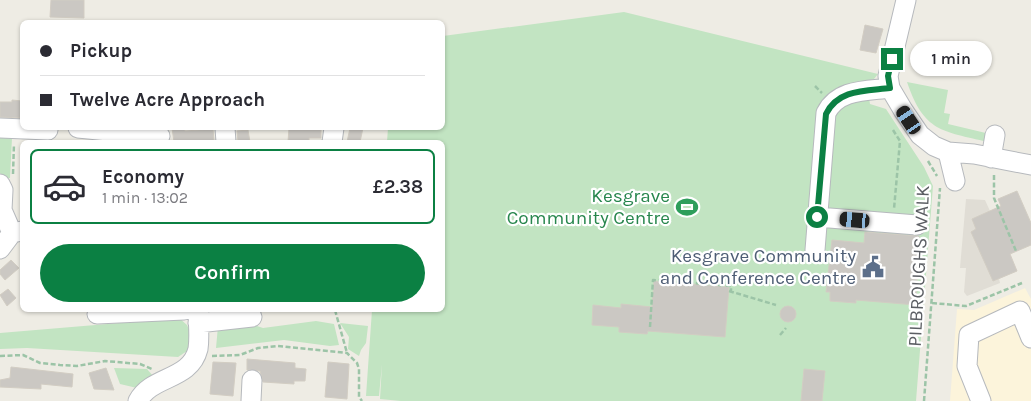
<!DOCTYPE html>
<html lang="en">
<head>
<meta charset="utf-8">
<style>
  body { margin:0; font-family:Karla,sans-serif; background:#f7f7f7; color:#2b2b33; height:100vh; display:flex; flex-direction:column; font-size:19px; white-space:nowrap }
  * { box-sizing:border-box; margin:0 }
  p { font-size:16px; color:#7c7c81 }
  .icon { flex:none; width:28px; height:28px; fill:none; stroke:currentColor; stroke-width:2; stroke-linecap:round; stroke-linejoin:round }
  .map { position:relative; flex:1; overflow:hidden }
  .details { position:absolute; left:20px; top:140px; width:425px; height:172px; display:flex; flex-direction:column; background:#fff; border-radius:8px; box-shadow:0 1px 4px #0004 }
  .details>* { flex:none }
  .banner { position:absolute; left:20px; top:20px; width:425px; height:110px; border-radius:8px; box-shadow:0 1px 4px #0004; display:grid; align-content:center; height:110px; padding:0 20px; background:#fff }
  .end { position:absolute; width:22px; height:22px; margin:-11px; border:6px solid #0b8043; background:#fff; box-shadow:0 0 0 2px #fff }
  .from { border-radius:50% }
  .bubble { position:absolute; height:35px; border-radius:18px; background:#fff; box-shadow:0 1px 4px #0004; font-size:16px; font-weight:600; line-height:35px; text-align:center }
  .car { position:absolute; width:15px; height:30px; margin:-15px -8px; border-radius:6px; box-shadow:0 0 4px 1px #0007; background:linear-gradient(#222 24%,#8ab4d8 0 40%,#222 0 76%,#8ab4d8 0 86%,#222 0) }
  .banner b { display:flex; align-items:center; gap:18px; height:48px; font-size:19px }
  .banner b+b { border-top:1px solid #e1e1e2 }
  .banner i { width:12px; height:12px; background:#2b2b33 }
  ul { padding:9px 0 0; list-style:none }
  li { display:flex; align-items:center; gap:15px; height:75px; margin:0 10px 8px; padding:0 10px; border:2px solid transparent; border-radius:8px }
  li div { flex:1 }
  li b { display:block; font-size:19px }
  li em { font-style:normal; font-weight:600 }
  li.on { border-color:#0b8043 }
  li>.icon { width:45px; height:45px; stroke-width:1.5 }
  .primary-button { display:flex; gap:10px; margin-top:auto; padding:10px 20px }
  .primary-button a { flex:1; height:58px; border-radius:30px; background:#0b8043; color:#fff; font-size:20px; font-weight:600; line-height:58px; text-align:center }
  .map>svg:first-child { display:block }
</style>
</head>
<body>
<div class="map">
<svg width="1031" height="401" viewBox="0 0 1031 401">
  <rect width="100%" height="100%" fill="#eeece4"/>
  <path fill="#fcf4db" d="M1025,288L1031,299V401H950L957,309L974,310Z"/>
  <path fill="#e0ddd5" d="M966,199L985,200L1017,271L999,279L1000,283L967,296L964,292L966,268H960Z"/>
  <path fill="#c2e4c2" d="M624,12L878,74L874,79L866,81L870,104L886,109L924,167L933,186L916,401H401L380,399L382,364L379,396H366L372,310H442V142H387L388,128H442L443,36Z
    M907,82L948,90L944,113L950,114L948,124L990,134L988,142C942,131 924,132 907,82Z
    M0,138H12L10,178H4L0,173Z
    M179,318L187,325L193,338L187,351L178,357L27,348L0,349V333Z
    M316,321L334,324L339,345L330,346L284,340L216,348L218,326L248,323L263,328Z
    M340,323L368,326L366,343L361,350L359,356L348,349L349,337Z
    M114,368L147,369L153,376L137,388L120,384Z"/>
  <path fill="#cbc8c3" stroke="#d2cdc3" d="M51,0H84V18L50,17Z
    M865,25L883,29L876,53L860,50Z
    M12,100L22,101V118L0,117V102H12Z
    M172,128H184L185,131L213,129L214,141L213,142H174Z
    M289,128H321V138H309V142H288Z
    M350,128H363L360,142H347Z
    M248,130L250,142H238L237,131Z
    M1017,191L1031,223V245L1010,254L1017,271L993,281L971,232L976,229L972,219L1001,206L998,199Z
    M865,232L919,236L916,305L856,300V303L830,301V292H826L832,240L864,243Z
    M11,260L19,268L5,280L0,274V270Z
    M654,281L729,287L725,337L648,331L647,334L619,332V327L592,325L593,305L621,308V304L652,307Z
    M8,289L16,298L7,306L0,295Z
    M780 314a8 8 0 1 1 16 0a8 8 0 1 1-16 0Z
    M247,359L295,363V368L306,369L305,381H294V384L263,382L260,371L247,370Z
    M213,362L236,363L233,396L210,394Z
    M328,362L349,364L347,399L325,397Z
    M11,367L73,374L72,387L41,384V389L0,387V380L10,378Z
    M106,368L114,390L94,389L89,373Z
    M804,369L825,371L822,401H801Z"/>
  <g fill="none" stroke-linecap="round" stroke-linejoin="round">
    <g stroke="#b6b9bd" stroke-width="21">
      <path id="minor" d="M906,0L888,76L890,88L903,110L920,135L934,146L948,152L974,154L1031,165
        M0,128L48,130V128
        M78,128L160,136
        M225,128L226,142
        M332,142L334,128
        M948,152L955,181
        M991,158L995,135
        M0,184L3,190L2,210L12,233
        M817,217L917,225
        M0,249L12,233L22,231
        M815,250L826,113C838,89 866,91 890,88
        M97,314L184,310
        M198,323L252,317
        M138,401C152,375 190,381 198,349C200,336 198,323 198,310
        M251,401L252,380
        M981,401L967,366L969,335L1020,311L1031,338"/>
    </g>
    <path stroke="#9cc4a7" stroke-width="2.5" stroke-dasharray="5 2.5" stroke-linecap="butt" d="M815,86L822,93
      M893,130L900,141L894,209
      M928,161L937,176
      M13,174L14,144
      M994,175V198L1016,251
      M729,291L776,305
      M932,303L966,306L1022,283
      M335,310L347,353
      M650,327L653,280L731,286V292
      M780,335L786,328
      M0,356L23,355L40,363L60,365L77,366L105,361L140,364L152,369
      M212,356L240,355L258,348L277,346L347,353L357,363L359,369V397L362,401
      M924,401L940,188"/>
    <use href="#minor" stroke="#fff" stroke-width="19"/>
  </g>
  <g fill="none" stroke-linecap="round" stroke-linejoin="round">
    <path stroke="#0b8043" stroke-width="6" d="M817,217L826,114C838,89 866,91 890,88L888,76L892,59"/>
  </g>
  <defs>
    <g id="stadium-bare" transform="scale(1.725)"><path d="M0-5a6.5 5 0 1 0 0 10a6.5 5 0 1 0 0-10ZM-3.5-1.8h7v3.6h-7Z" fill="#2e9e5b" stroke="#fff" stroke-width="2.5" paint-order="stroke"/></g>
    <g id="civic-bare" transform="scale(1.725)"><path d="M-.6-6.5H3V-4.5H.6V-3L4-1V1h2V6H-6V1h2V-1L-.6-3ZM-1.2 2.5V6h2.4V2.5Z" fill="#5c6f8a" stroke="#fff" stroke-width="2.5" paint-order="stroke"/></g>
  </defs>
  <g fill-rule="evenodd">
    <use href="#stadium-bare" x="687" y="207"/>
    <use href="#civic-bare" x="873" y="267"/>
  </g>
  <g text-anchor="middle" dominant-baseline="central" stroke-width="4.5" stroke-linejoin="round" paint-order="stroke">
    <g font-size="19" fill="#27864d" stroke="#fff" text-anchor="end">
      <text x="670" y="196">Kesgrave<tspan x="670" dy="22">Community Centre</tspan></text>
    </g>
    <g font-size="19" fill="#4e5e75" stroke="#fff" text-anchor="end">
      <text x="856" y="256">Kesgrave Community<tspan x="856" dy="22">and Conference Centre</tspan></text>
    </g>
    <g font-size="19" fill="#5c5f64" stroke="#fff">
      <text transform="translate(919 266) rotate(-87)">PILBROUGHS WALK</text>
    </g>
  </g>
</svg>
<i class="end from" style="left:817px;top:217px"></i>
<i class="end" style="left:892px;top:59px"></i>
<div class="bubble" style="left:910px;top:41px;width:82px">1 min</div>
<i class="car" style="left:909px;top:120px;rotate:326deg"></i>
<i class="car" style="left:855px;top:220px;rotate:275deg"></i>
<div class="banner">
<b><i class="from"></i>Pickup</b>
<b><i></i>Twelve Acre Approach</b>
</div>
<section class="details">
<ul>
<li class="on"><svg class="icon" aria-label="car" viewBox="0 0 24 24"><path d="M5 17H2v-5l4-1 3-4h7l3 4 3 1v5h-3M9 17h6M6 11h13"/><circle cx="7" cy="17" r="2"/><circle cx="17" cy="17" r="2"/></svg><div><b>Economy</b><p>1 min · 13:02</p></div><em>£2.38</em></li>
</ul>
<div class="primary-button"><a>Confirm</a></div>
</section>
</div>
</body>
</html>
